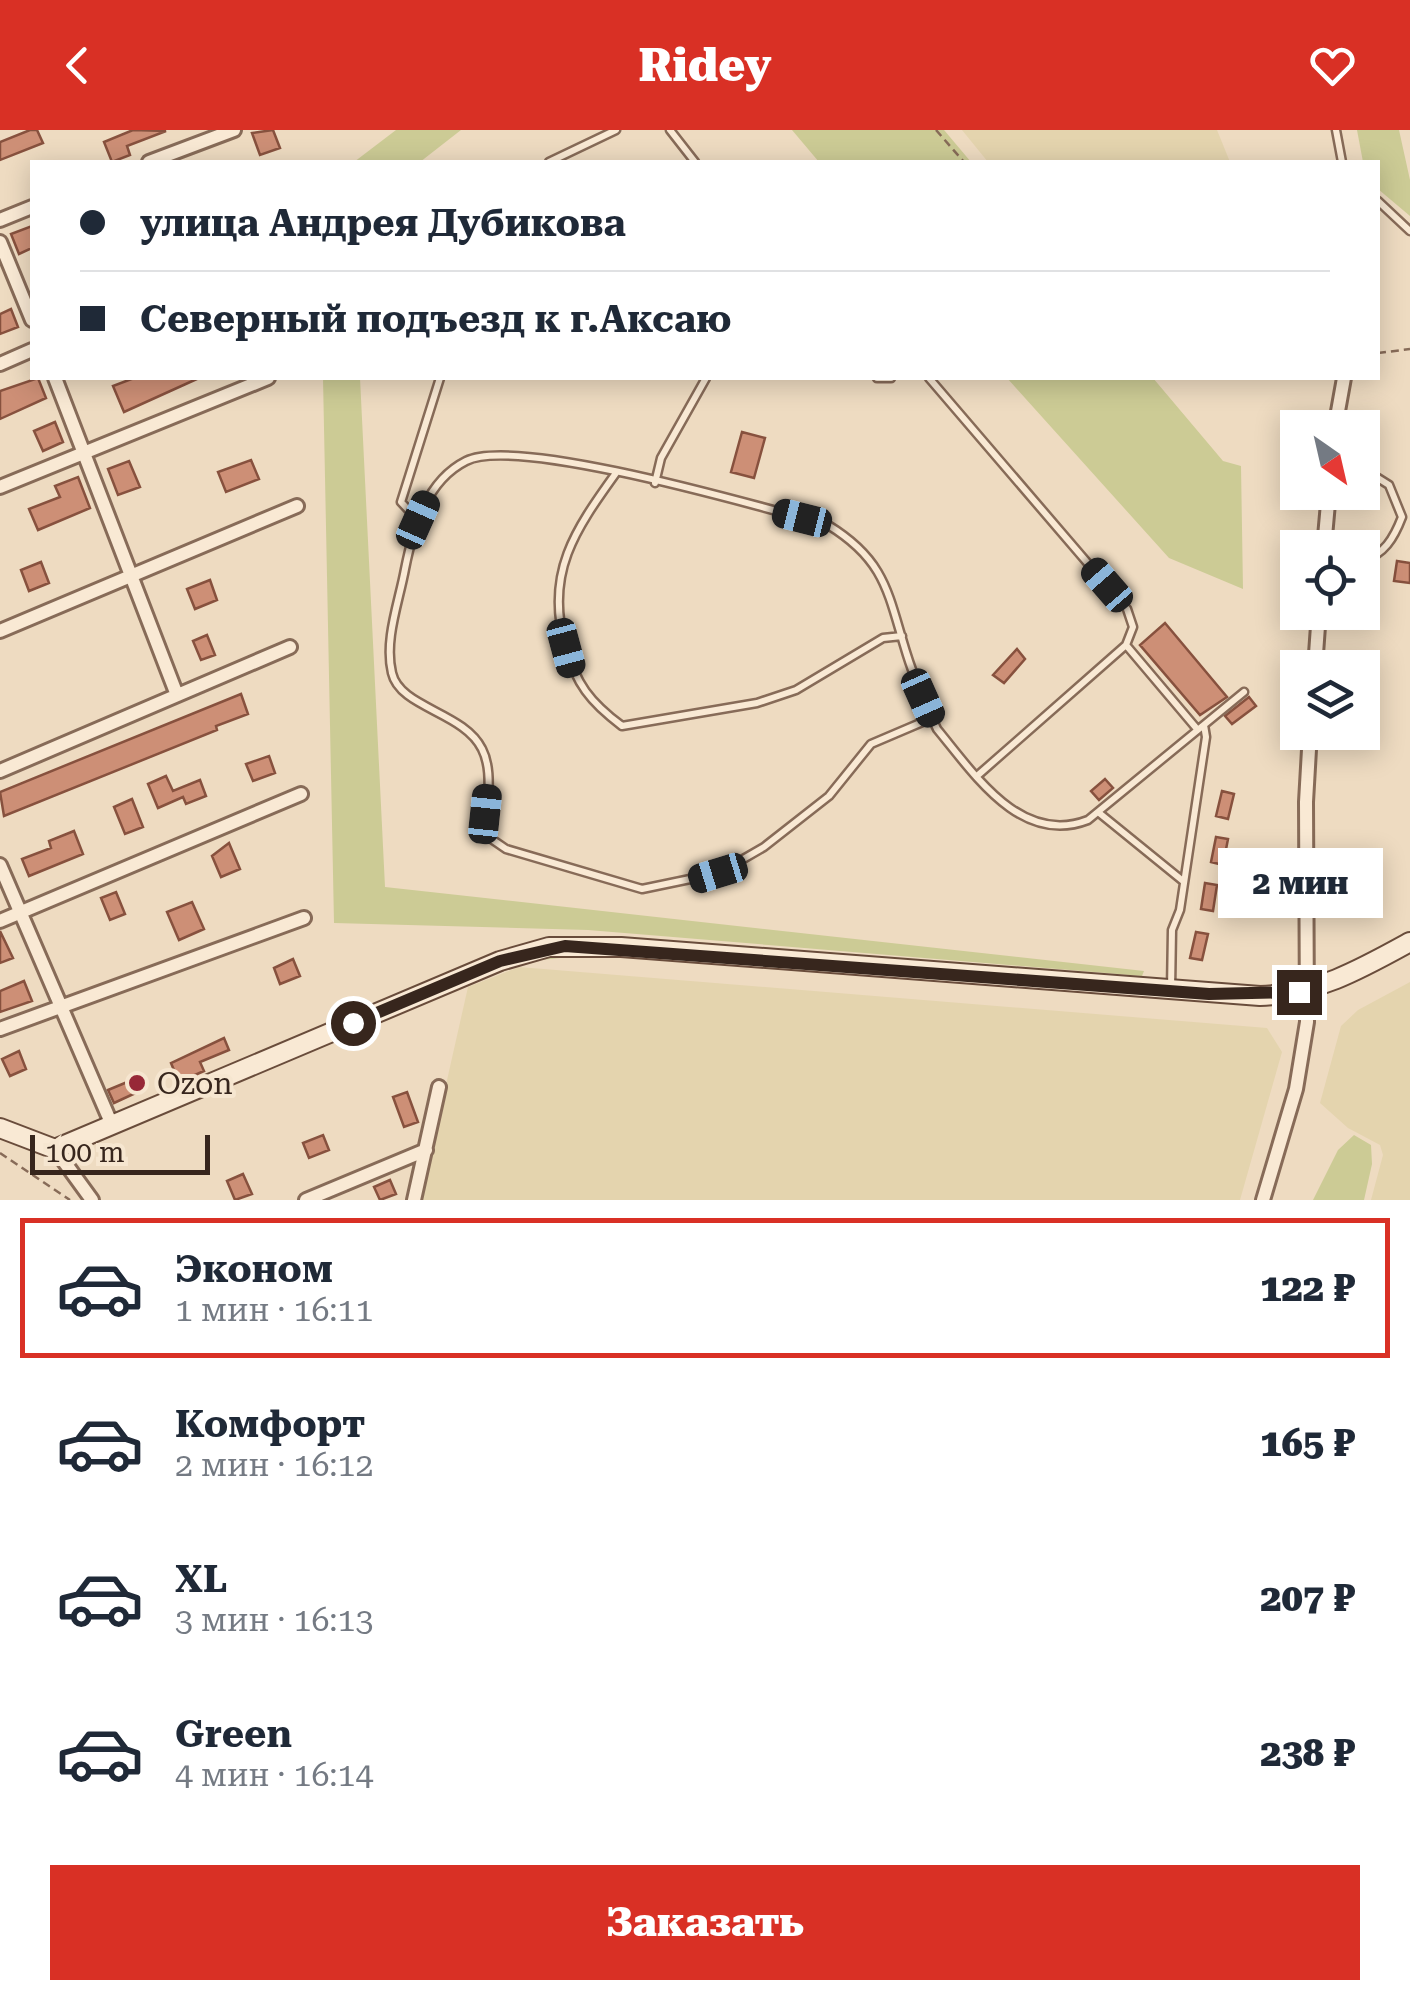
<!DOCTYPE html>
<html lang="ru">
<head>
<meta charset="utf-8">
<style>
  body { margin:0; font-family:"Roboto Serif",serif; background:#f6f6f7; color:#1f2937; height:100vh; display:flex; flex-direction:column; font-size:38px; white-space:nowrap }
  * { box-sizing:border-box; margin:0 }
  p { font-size:32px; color:#747a83 }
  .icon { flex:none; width:55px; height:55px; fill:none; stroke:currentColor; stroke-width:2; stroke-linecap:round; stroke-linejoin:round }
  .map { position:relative; height:1070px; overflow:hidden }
  .panel { display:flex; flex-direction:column; background:#fff; flex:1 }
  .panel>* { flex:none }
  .guide { position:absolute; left:30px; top:30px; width:1350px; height:220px; border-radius:0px; box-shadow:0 5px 25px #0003; display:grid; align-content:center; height:220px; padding:0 50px; background:#fff }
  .needle { width:65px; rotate:146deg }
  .buttons { position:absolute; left:1280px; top:280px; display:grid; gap:20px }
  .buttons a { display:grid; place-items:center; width:100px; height:100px; border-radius:0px; background:#fff; box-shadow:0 5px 25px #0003; font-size:50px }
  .scale { position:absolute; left:30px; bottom:25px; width:180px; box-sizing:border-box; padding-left:10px; border:5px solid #37261d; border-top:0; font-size:28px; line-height:35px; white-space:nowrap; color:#37261d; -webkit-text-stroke:8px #f6e6d0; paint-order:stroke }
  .end { position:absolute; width:45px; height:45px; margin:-22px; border:12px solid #37261d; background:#fff; box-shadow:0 0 0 5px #fff }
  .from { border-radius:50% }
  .bubble { position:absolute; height:70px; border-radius:0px; background:#fff; box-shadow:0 5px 25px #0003; font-size:32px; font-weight:800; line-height:70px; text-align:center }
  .car { position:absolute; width:30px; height:60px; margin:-30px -15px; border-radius:12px; box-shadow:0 0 8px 2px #0007; background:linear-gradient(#222 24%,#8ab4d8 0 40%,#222 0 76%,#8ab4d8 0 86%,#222 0) }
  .guide b { display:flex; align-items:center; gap:35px; height:95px; font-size:38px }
  .guide b+b { border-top:2px solid #e0e1e3 }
  .guide i { width:25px; height:25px; background:#1f2937 }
  ul { padding:18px 0 0; list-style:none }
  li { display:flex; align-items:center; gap:30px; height:140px; margin:0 20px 15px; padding:0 30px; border:5px solid transparent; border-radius:0px }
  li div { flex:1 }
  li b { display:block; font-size:38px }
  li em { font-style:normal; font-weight:800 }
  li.current { border-color:#d93025 }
  li>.icon { width:90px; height:90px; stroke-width:1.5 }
  .action { display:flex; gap:20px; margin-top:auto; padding:20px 50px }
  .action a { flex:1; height:115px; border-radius:0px; background:#d93025; color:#fff; font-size:40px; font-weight:800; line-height:115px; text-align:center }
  header { display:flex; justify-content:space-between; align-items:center; height:130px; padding:0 50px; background:#d93025; color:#fff; font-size:45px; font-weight:800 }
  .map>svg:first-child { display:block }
</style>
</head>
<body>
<header><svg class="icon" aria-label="back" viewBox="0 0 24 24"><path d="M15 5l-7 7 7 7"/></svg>Ridey<svg class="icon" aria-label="heart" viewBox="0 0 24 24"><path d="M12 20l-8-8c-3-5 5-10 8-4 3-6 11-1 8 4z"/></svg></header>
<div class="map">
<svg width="1410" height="1070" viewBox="0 0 1410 1070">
  <rect width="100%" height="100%" fill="#eedbc1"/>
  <path fill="#e4d4ae" d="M962,0H1217L1230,32H988Z
    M519,837L1267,898L1282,922L1240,1070H420L468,857Z
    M1410,852V1070H1371L1383,1025L1380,1015L1348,998L1320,973L1341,896L1358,880Z"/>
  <path fill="#cccb95" d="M396,0H461L420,32H354Z
    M792,0H944L971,32H819Z
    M1357,0H1399L1410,50V86L1378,59V32H1363Z
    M323,248H360L385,757L1144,841L1142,846L588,800L334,793Z
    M1007,248H1153L1223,331L1241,336L1243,459L1169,428Z
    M579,821L1283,871V875L589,825L531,831L467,855L535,826Z
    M1354,1005L1371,1015L1372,1034L1364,1070H1313L1338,1020Z"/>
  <path fill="#cd8f76" stroke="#87513e" stroke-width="2.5" d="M30,0H37L43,13L0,30V12Z
    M133,0L166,1L127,16L130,25L112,32L104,12Z
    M273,0L280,18L260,25L252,3Z
    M32,96V118L19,124L11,104Z
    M11,179L18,197L0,204V184Z
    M38,248L46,268L0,289V261Z
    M134,248H199L124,282L113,256Z
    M55,292L63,312L43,321L34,301Z
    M742,302L765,308L754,348L731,342Z
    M251,330L259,349L226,362L218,342Z
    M129,331L140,357L118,365L108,339Z
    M78,347L90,378L38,400L29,379L60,367L55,356Z
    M1397,431L1410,433V453L1394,451Z
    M41,432L49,453L29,461L21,440Z
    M210,450L217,470L195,479L187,459Z
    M1165,493L1227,567L1200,585L1140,515Z
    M207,505L215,525L201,530L193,511Z
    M1017,519L1025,529L1004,553L993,545Z
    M241,564L248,584L216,596L217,600L4,686L0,662Z
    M1249,567L1256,576L1232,594L1225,586Z
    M269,626L275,643L253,651L246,634Z
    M166,646L173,661L200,650L206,666L186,674L183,667L158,678L148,654Z
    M1105,649L1113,658L1099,670L1091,661Z
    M1222,661L1234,664L1228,689L1216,686Z
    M132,669L143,697L125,704L114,677Z
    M74,701L83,724L29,746L22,729L51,718L49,711Z
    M1216,707L1228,709L1223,735L1211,732Z
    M229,713L240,739L221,747L212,726Z
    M1205,753L1217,755L1213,781L1201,779Z
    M116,762L125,784L110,790L101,768Z
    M192,772L204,799L179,810L167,782Z
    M0,801L13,828L0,833Z
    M1196,802L1208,804L1202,830L1190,828Z
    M293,829L300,846L280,854L274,838Z
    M24,851L32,871L0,882V861Z
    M224,908L229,920L200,932L204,941L179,952L171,933Z
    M19,921L26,939L10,946L2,929Z
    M137,948L142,960L114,973L108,960Z
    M407,962L418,992L404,997L393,967Z
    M323,1005L329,1020L309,1028L303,1013Z
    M243,1044L252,1064L235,1070L227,1051Z
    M390,1050L396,1064L380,1070L374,1057Z"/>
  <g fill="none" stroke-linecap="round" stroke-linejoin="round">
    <g stroke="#876b58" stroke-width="11">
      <path id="lane" d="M670,0L695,32
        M1336,0L1342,32
        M549,32L616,0
        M1378,71L1410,101
        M877,248H891
        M929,248L1127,479L1133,497L1126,515L977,646
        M1362,338L1389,355L1402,387C1394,408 1384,425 1362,431
        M616,343C575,400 545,443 565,515C576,554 590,572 622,596L757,573L796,560L883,508L902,506
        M655,353L661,328L706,248
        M418,390L401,372L440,248
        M1126,515L1197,599
        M932,588L871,614L829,666L764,717L719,743L642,759L506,719L490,708C484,680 495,644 482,619C464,582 400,578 392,543C384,510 399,472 405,439C413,399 426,351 466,331C517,305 764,378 828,395C887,431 888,465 907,525C915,551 926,575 937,599C975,645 1021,716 1088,690L1244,562
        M1098,682L1183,751
        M1171,859L1172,800L1180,780L1206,607L1204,595"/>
    </g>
    <g stroke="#876b58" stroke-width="18">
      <path id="street" d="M149,32L234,0
        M0,90L32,77
        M0,112L32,190
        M0,234L32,220
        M55,248L177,565
        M1335,298L1344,248
        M0,357L268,248
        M1324,418L1329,362
        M0,501L297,376
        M1315,538L1319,482
        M0,641L290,517
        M0,735L112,995
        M0,791L301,664
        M0,899L304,788
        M55,1019L92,1070
        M306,1070L426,1020
        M414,1070L439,957
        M1263,1070L1296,959L1307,892L1306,672L1310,602"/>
    </g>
    <g stroke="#694c3b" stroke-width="22">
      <path id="secondary" d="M0,998L55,1019L500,831L549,817H621L1260,866C1317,864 1361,839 1410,812"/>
    </g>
    <path stroke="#876b58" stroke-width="2.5" stroke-dasharray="8 5" stroke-linecap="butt" d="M936,0L964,32
      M1378,223L1410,219
      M0,1023L70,1070"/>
    <use href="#lane" stroke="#f9e9d4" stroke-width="6"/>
    <use href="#street" stroke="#f9e9d4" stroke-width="12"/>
    <use href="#secondary" stroke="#f9e9d4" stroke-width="18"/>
  </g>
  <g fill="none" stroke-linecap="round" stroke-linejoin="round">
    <path stroke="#37261d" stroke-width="12" d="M353,893L500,831L565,816L1209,864L1299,862"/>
  </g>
  <circle fill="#972837" stroke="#f6e6d0" stroke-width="4" cx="137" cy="953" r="10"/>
  <g text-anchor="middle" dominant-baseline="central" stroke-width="8" stroke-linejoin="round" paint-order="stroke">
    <g font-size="30" fill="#37261d" stroke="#f6e6d0" text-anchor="start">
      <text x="157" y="953">Ozon</text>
    </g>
  </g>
</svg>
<div class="buttons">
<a><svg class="needle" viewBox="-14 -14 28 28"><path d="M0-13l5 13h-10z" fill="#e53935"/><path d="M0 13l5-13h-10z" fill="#747a83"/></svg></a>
<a><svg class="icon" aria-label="locate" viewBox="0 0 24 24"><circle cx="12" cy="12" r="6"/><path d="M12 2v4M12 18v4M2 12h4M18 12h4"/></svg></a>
<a><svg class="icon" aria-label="layers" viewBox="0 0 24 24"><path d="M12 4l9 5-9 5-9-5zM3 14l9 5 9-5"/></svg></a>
</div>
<div class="scale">100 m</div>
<i class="end from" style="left:353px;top:893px"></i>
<i class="end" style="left:1299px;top:862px"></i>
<div class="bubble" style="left:1218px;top:718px;width:165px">2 мин</div>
<i class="car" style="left:802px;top:388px;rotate:284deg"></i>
<i class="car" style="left:418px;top:390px;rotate:24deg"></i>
<i class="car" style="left:1107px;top:455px;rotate:319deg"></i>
<i class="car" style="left:566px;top:518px;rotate:165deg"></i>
<i class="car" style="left:923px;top:568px;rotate:156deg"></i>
<i class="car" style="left:485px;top:684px;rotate:6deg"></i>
<i class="car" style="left:718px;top:743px;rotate:253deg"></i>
<div class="guide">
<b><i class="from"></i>улица Андрея Дубикова</b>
<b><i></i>Северный подъезд к г.Аксаю</b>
</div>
</div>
<section class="panel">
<ul>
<li class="current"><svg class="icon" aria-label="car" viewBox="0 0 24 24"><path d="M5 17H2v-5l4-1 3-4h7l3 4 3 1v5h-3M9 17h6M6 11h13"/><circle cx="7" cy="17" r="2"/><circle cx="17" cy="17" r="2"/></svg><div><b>Эконом</b><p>1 мин · 16:11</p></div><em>122 ₽</em></li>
<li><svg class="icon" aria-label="car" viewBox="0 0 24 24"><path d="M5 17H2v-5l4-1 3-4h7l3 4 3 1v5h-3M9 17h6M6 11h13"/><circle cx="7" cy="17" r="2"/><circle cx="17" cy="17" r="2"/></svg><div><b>Комфорт</b><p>2 мин · 16:12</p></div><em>165 ₽</em></li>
<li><svg class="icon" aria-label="car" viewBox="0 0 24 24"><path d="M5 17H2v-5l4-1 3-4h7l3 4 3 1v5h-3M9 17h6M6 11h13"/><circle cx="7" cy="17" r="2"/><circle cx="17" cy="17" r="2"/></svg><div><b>XL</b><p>3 мин · 16:13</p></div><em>207 ₽</em></li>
<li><svg class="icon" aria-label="car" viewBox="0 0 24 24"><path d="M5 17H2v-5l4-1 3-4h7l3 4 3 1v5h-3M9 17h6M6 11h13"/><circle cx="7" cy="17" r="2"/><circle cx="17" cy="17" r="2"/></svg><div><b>Green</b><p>4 мин · 16:14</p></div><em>238 ₽</em></li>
</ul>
<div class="action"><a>Заказать</a></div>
</section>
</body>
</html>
